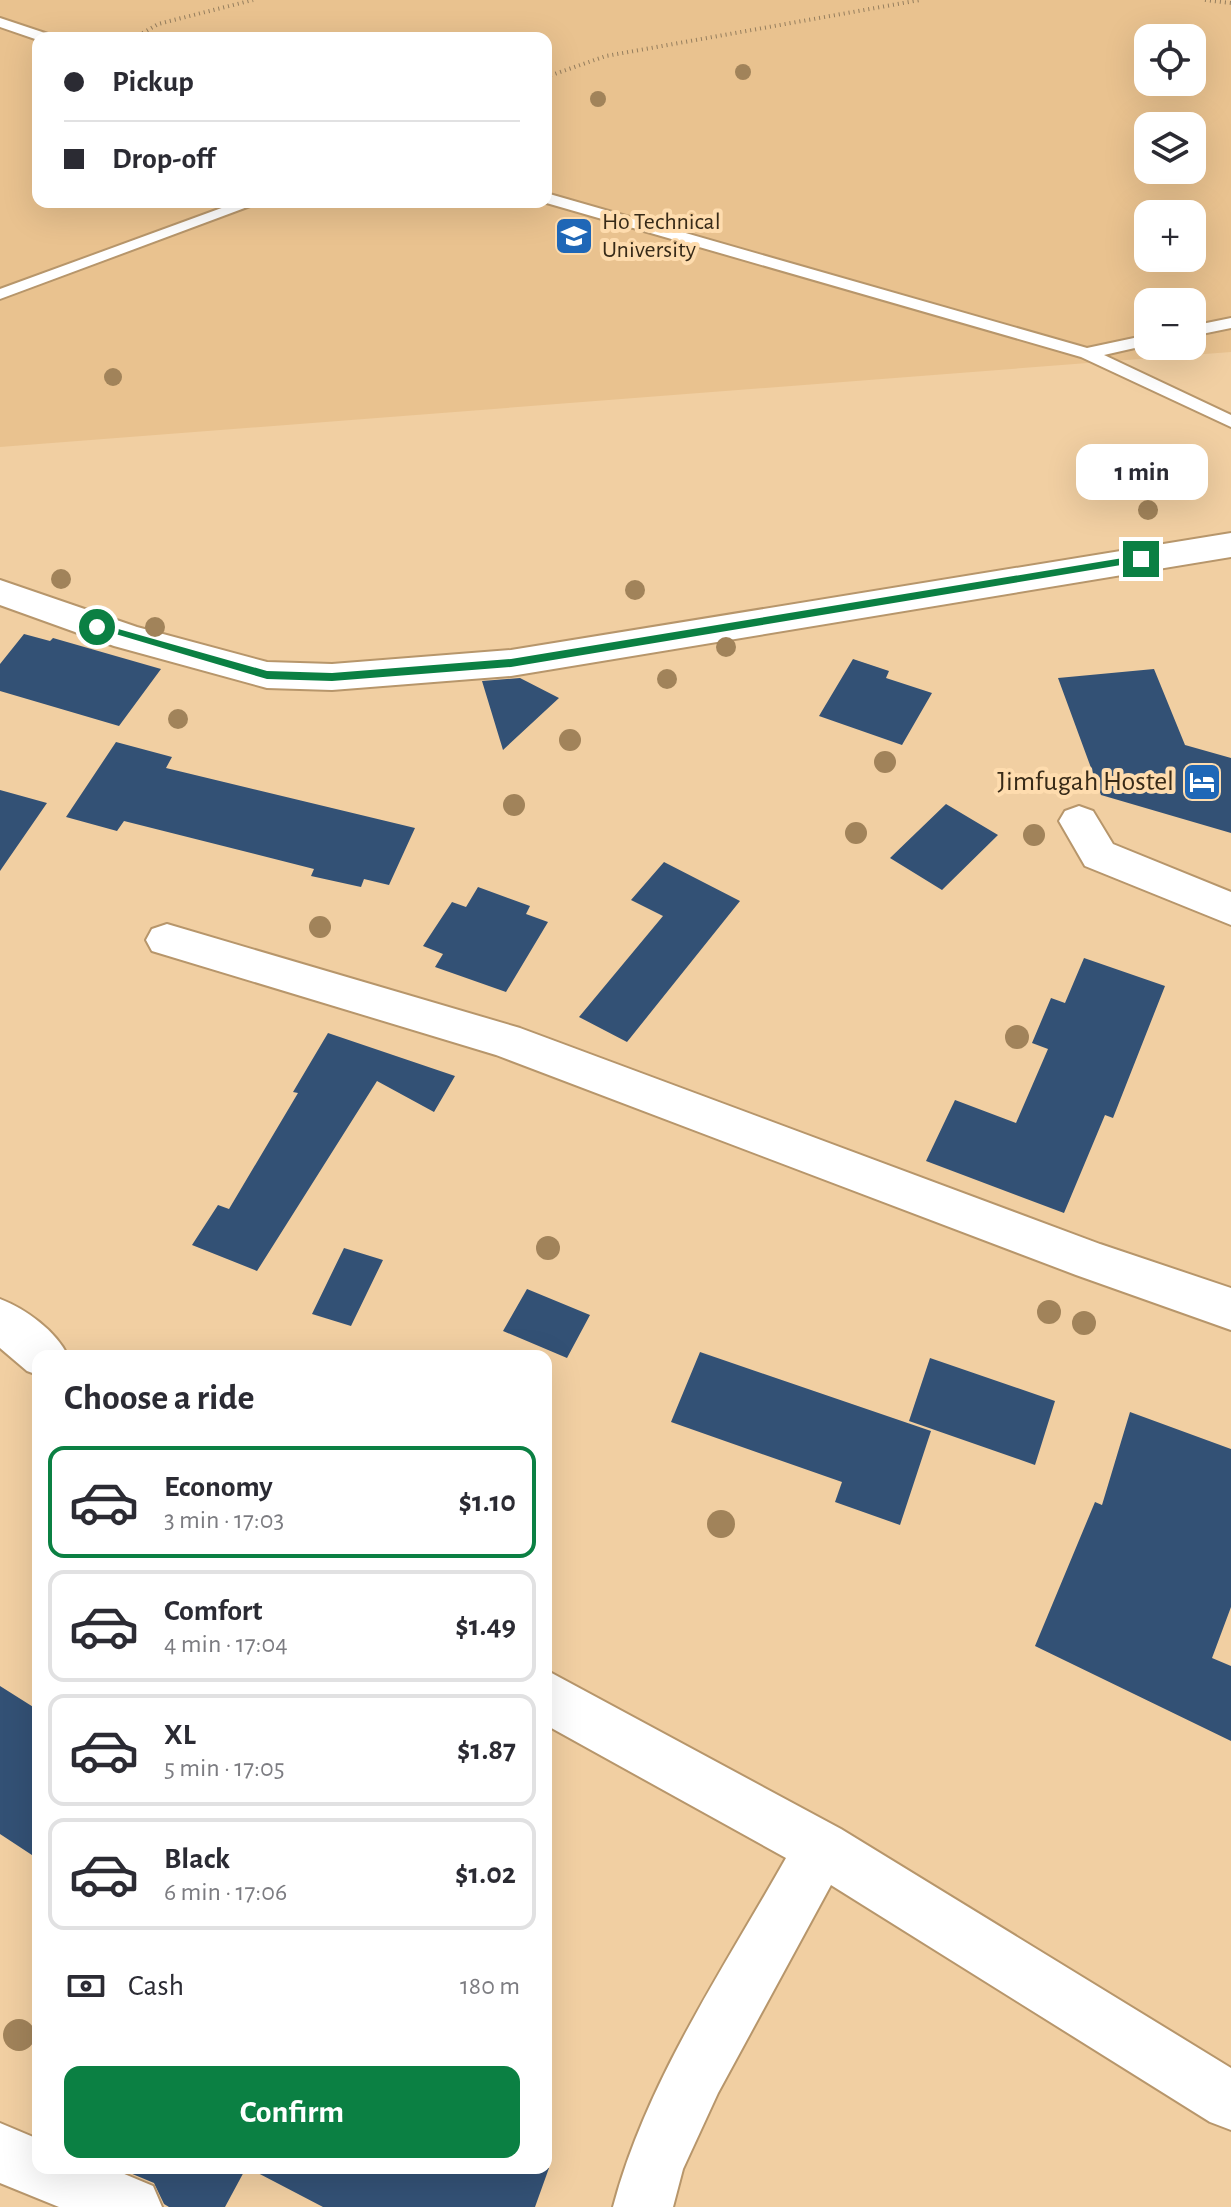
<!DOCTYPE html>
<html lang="en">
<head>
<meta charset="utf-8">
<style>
  body { margin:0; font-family:"Alegreya Sans",sans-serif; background:#f7f7f7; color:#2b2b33; height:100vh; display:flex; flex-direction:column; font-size:30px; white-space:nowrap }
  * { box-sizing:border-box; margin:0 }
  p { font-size:26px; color:#7c7c81 }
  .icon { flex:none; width:44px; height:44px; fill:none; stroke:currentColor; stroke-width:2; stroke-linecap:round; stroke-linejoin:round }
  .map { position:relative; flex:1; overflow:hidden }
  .panel { position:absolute; left:32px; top:1350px; width:520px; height:824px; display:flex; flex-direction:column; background:#fff; border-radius:16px; box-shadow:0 8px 32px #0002 }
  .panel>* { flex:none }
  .guide { position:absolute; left:32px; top:32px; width:520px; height:176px; border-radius:16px; box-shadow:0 8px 32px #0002; display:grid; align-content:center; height:176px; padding:0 32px; background:#fff }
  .controls { position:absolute; left:1134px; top:24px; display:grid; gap:16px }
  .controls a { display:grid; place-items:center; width:72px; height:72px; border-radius:16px; background:#fff; box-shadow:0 8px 32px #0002; font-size:40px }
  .end { position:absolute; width:36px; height:36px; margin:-18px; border:10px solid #0b8043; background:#fff; box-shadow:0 0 0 4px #fff }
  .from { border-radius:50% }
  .bubble { position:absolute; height:56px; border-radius:16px; background:#fff; box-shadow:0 8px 32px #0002; font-size:26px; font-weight:700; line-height:56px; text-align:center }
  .guide b { display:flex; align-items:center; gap:28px; height:76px; font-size:30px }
  .guide b+b { border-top:2px solid #e1e1e2 }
  .guide i { width:20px; height:20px; background:#2b2b33 }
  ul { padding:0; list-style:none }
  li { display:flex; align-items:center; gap:24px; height:112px; margin:0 16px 12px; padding:0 16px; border:4px solid #e1e1e2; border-radius:16px }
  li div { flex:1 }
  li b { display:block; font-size:30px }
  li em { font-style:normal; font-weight:700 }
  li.selected { border-color:#0b8043 }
  li>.icon { width:72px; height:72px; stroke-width:1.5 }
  h2 { padding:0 32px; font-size:36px; line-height:96px }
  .pay { display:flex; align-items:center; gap:20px; height:88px; padding:0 32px; font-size:30px }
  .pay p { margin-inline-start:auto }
  .cta { display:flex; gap:16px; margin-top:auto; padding:16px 32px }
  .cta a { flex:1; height:92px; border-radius:16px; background:#0b8043; color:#fff; font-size:32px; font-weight:700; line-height:92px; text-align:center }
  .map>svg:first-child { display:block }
</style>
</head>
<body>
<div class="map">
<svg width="1231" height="2207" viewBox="0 0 1231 2207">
  <rect width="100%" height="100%" fill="#f1cfa2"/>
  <path fill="#e9c28f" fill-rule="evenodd" d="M0,0H1231V352L0,447ZM38,38H546V202H38ZM1148,38H1192V82H1148ZM1148,126H1192V170H1148ZM1148,214H1192V258H1148ZM1148,302H1192V346H1148Z"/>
  <path fill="#335175" d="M24,634L50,641L53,638L161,669L119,726L0,691V664Z
    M853,659L889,671L886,678L932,693L902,745L819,716Z
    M1154,669L1185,745L1231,758V833L1101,795L1058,678Z
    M520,678L559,698L503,750L482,681Z
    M116,742L172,757L166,768L415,828L389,885L364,879L361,887L311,876L314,869L124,821L117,831L66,817Z
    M0,790L47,803L0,871Z
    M946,804L998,835L942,890L890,858Z
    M664,862L740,901L627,1042L579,1017L663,916L631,900Z
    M478,887L530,906L526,914L548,922L506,992L435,967L443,954L423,946L452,902L466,907Z
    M1084,958L1165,986L1113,1118L1105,1115L1064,1213L926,1161L955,1100L1016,1123L1048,1049L1032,1043L1051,998L1065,1003Z
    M328,1033L455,1076L434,1112L377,1081L257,1271L192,1245L218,1205L229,1209L298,1093L293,1092Z
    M344,1248L383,1260L351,1326L312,1314Z
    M527,1289L590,1315L567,1358L503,1331Z
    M700,1352L931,1431L900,1525L835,1502L842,1482L671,1422Z
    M930,1358L1055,1401L1035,1465L909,1421Z
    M1130,1412L1231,1449V1607L1212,1658L1231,1666V1741L1035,1646L1095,1502L1102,1505Z
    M0,1686L38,1710V1859L0,1834Z
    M118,2168H246L225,2207H169L164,2204L154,2183Z
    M248,2168H549L535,2207H323Z"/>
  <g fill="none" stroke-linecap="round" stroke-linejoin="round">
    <g stroke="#b7966b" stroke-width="4">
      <path id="lane" d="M0,18L51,35L53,38L38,40L0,27Z
        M546,193L1087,348L1148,335V345L1104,355L1231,415V427L1081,357L543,202H546Z
        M238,202H261L0,299V289Z
        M1231,318V328L1192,336V326Z"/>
    </g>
    <g stroke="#b7966b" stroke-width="4">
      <path id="street" d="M1231,533V557L511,676L332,690L267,688L114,646L0,605V580L137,627L267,662L332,664L511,650Z
        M1079,806L1093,811L1113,844L1231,892V925L1085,866L1059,821L1065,811Z
        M167,924L520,1028L1100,1244L1231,1288V1330L1076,1275L496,1055L152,951L146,940L152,929Z
        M0,1299C26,1309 56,1331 68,1356H38V1375L27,1371L0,1348Z
        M546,1670L841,1829L1231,2068V2130L1210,2122L831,1885L718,2093L683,2169L673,2207H613C646,2082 723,1970 786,1858L546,1725Z
        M0,2123L38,2139V2168H110L153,2186L162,2207H59L0,2183Z"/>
    </g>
    <path stroke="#947d5d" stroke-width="4" stroke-dasharray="1 4" stroke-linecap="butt" d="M1205,0L1231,3
      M134,38L158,24L253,0
      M546,77L606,56L920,0"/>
    <use href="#lane" fill="#fff" fill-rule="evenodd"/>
    <use href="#street" fill="#fff" fill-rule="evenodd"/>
  </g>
  <g fill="#a1835a">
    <circle cx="743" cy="72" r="8"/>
    <circle cx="598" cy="99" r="8"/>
    <circle cx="113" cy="377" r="9"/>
    <circle cx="1148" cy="510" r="10"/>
    <circle cx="61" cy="579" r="10"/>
    <circle cx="635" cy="590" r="10"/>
    <circle cx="155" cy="627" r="10"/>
    <circle cx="726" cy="647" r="10"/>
    <circle cx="667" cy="679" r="10"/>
    <circle cx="178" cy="719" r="10"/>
    <circle cx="570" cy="740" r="11"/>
    <circle cx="885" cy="762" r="11"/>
    <circle cx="514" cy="805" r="11"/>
    <circle cx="856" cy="833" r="11"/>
    <circle cx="1034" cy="835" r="11"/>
    <circle cx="320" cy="927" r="11"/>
    <circle cx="1017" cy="1037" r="12"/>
    <circle cx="548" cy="1248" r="12"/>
    <circle cx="1049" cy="1312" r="12"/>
    <circle cx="1084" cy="1323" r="12"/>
    <circle cx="721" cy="1524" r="14"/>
    <circle cx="19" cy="2035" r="16"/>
  </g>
  <path fill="#0b8043" d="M1141,555L1146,559L1145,561L511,667L332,681L267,679L92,627L97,623L267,671L332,673L511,659Z"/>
  <defs>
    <g id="school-square" transform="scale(2)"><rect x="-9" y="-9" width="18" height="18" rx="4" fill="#1f67b7" stroke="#fedcae"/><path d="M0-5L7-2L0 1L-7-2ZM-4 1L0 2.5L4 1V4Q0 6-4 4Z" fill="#fff"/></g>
    <g id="hotel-square" transform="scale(2)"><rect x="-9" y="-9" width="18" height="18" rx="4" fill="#1f67b7" stroke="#fedcae"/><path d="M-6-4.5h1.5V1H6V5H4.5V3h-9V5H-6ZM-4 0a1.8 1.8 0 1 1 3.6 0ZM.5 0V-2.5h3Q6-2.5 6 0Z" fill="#fff"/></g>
  </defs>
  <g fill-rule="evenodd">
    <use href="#school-square" x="574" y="236"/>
    <use href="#hotel-square" x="1202" y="782"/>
  </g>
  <g text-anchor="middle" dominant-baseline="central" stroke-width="8" stroke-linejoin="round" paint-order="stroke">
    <g font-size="24" fill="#372a18" stroke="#fedcae" text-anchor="start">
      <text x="602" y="222">Ho Technical<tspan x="602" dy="28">University</tspan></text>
    </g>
    <g font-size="28" fill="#372a18" stroke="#fedcae" text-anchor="end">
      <text x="1174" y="782">Jimfugah Hostel</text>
    </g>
  </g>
</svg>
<div class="controls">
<a><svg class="icon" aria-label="locate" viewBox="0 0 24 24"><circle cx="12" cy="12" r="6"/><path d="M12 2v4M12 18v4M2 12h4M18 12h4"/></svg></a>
<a><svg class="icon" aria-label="layers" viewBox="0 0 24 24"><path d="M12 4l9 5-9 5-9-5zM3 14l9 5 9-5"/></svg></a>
<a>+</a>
<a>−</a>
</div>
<i class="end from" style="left:97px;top:627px"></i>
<i class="end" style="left:1141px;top:559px"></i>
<div class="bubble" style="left:1076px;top:444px;width:132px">1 min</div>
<div class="guide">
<b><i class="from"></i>Pickup</b>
<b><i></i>Drop-off</b>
</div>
<section class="panel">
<h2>Choose a ride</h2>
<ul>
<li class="selected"><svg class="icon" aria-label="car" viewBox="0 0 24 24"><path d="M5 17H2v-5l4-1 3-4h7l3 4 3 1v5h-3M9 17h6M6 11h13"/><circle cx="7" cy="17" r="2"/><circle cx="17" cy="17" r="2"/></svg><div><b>Economy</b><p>3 min · 17:03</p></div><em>$1.10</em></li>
<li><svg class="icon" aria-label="car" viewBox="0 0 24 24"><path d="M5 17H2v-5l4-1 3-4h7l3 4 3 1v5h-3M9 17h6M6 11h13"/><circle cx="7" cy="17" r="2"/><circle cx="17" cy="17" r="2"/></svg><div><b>Comfort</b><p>4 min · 17:04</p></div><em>$1.49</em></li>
<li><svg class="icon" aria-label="car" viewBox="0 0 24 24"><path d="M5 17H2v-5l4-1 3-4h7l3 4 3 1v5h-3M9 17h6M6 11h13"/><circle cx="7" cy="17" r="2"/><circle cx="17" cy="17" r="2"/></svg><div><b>XL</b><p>5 min · 17:05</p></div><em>$1.87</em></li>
<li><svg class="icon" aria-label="car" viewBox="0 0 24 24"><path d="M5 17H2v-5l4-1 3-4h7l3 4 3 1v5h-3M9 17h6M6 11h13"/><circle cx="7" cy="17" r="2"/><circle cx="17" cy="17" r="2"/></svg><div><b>Black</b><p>6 min · 17:06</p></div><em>$1.02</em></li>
</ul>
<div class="pay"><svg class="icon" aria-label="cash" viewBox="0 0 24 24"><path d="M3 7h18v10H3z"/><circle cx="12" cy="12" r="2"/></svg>Cash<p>180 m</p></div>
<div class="cta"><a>Confirm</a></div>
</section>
</div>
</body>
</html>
